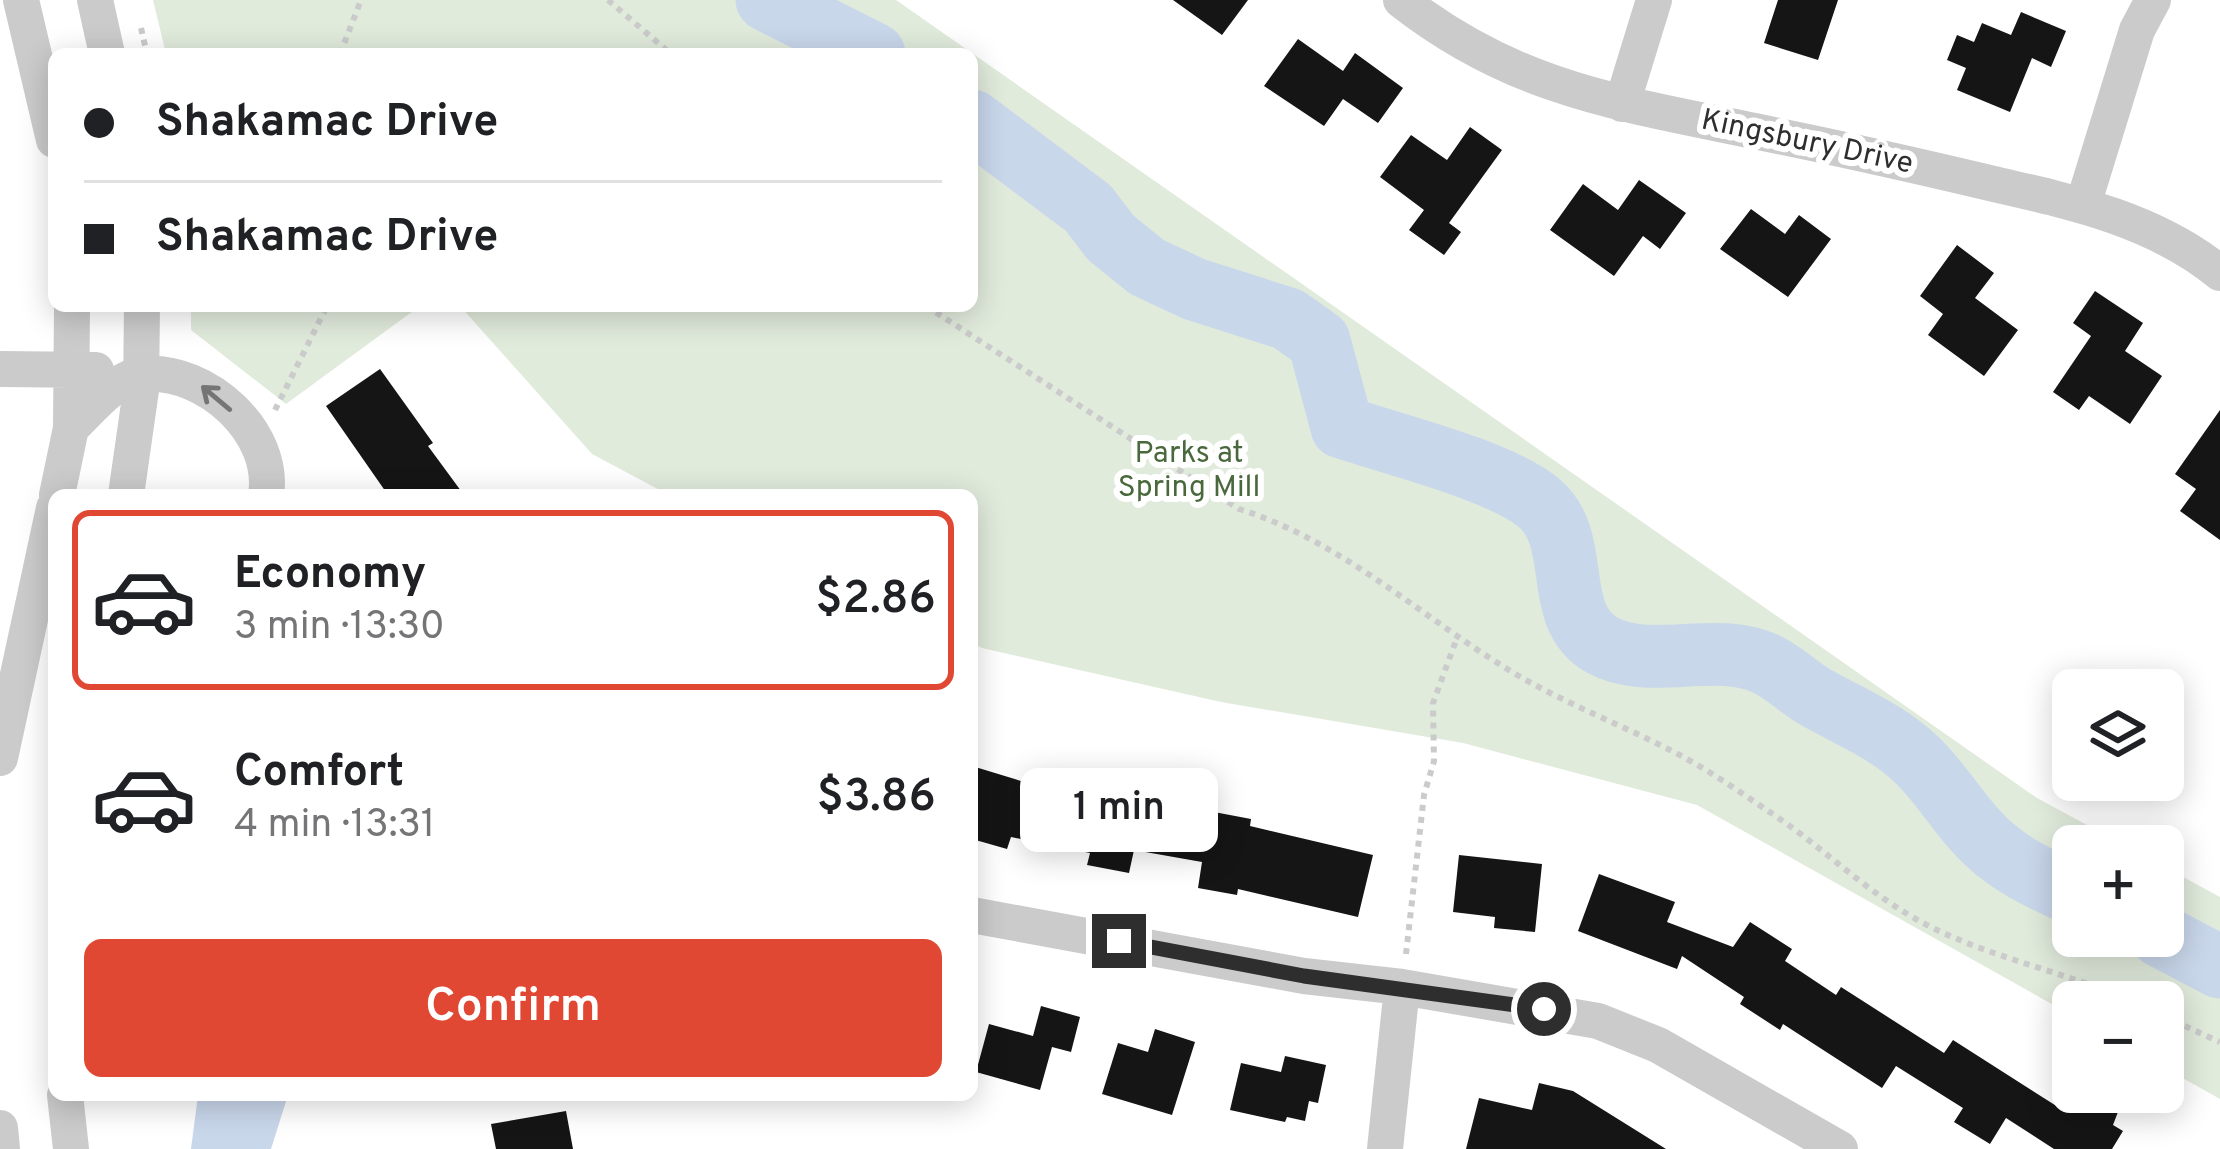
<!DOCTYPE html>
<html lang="en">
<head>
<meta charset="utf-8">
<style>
  body { margin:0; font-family:Overpass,sans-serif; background:#f2f2f2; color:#202124; height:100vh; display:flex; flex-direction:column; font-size:45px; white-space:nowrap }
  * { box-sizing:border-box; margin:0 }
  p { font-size:39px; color:#757577 }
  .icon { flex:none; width:66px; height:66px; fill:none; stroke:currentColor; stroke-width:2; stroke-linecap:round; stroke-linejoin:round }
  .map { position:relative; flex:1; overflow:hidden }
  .drawer { position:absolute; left:48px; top:489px; width:930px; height:612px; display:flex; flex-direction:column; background:#fff; border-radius:18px; box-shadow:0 6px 30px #0003 }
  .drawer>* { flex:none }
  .top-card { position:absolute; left:48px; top:48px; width:930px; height:264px; border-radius:18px; box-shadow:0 6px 30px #0003; display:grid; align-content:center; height:264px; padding:0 36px; background:#fff }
  .tools { position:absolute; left:2052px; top:669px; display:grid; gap:24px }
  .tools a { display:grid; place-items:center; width:132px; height:132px; border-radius:18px; background:#fff; box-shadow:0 6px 30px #0003; font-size:60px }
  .end { position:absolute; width:54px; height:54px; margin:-27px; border:15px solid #2e2e2e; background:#fff; box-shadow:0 0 0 6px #fff }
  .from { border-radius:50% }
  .bubble { position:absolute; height:84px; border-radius:18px; background:#fff; box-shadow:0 6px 30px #0003; font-size:39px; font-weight:600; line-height:84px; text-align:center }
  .top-card b { display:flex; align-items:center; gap:42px; height:114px; font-size:45px }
  .top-card b+b { border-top:3px solid #e0e0e0 }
  .top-card i { width:30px; height:30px; background:#202124 }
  ul { padding:21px 0 0; list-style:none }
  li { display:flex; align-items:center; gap:36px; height:180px; margin:0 24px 18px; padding:0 12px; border:6px solid transparent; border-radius:18px }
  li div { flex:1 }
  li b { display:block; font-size:45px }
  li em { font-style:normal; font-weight:600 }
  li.selected { border-color:#e14834 }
  li>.icon { width:108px; height:108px; stroke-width:1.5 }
  .button { display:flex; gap:24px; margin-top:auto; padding:24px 36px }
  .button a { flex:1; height:138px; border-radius:18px; background:#e14834; color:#fff; font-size:48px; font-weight:600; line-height:138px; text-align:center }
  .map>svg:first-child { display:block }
</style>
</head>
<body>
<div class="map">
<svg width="2220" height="1149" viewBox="0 0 2220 1149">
  <rect width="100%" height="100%" fill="#fff"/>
  <path fill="#e1ebdc" d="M153,0H896L2037,798L2126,846H2073V936H2163V866L2220,897V1099L2163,1067V1002H2073V1016L1697,805L1463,743L1221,702L982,648L972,643V495H669L592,454L460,306H972V54H166Z
    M191,306H420L286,404L191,330Z"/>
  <path fill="#c9d7eb" d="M198,1095H288L271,1149H191Z"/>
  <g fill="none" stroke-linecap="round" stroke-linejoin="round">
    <path stroke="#c9d7eb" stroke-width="63" d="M767,0L874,54
      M972,121L1088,208L1111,238L1147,267L1194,289L1288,319L1319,341L1342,427C1395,445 1496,469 1538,502C1584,539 1550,616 1602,645C1649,671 1714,641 1764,663C1783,671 1799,688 1817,698C1851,717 1888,732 1917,760C1939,781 1955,808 1975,830C2002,861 2036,877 2073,894
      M2161,936L2220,967"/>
  </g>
  <path fill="#151515" d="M1173,0H1248L1222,35Z
    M1778,0H1838L1818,60L1764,43Z
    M2021,12L2066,31L2051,67L2032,58L2010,112L1957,90L1966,68L1947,60L1957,35L1974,42L1982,23L2011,35Z
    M1298,39L1343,71L1355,53L1403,88L1378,123L1343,99L1324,126L1264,86Z
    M1470,127L1502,150L1449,223L1461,232L1444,255L1409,230L1424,210L1380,177L1411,135L1447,160Z
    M1639,180L1686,213L1660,249L1643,236L1614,276L1550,230L1583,184L1618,210Z
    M1751,209L1785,234L1799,215L1831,239L1788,297L1720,249Z
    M1957,245L1994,273L1975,298L2018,330L1984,376L1928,335L1943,314L1920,296Z
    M2095,291L2143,323L2125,351L2162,376L2130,424L2089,396L2079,410L2053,392L2091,336L2073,323Z
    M380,369L433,443L428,446L464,495H388L326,406Z
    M2220,410V540L2180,511L2196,489L2175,474Z
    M972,766L1060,793L1061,789L1176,812L1177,805L1251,819L1250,826L1373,855L1358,917L1238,889L1237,895L1198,888L1202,862L1134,850L1129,873L1087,865L1090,853L1011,837L1007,849L972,839Z
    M1459,855L1542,864L1535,932L1494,928L1495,917L1453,912Z
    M1599,874L1675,902L1667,922L1733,947L1750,922L1792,949L1785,961L1836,995L1841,987L1944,1053L1953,1040L2058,1107L2066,1095L2085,1107L2090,1092H2097L2121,1104L2113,1125L2123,1131L2112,1149H2054L2006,1118L1990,1144L1954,1122L1963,1108L1896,1066L1882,1088L1783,1024L1780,1030L1740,1004L1744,997L1682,956L1677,969L1578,931Z
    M1041,1006L1080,1017L1071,1052L1052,1047L1040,1090L976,1072L989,1024L1033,1036Z
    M1155,1029L1195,1042L1172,1115L1102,1094L1118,1043L1148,1052Z
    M1285,1056L1326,1065L1318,1103L1309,1101L1305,1121L1287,1117L1285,1122L1230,1110L1241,1063L1281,1072Z
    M1539,1083L1573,1091L1666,1149H1466L1479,1098L1532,1110Z
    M566,1111L573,1149H496L491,1124Z"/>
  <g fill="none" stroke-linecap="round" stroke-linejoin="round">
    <path stroke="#cbcbcb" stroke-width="6" stroke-dasharray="6 6" stroke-linecap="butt" d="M608,0L671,54
      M141,28L147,54
      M340,54L361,0
      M926,306L1239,509C1345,542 1425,621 1519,676C1567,704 1617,723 1666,748C1703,766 1740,792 1774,815C1831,853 1872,899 1937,930C2000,960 2068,973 2133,1002
      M275,410L327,306
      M1406,954L1424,795L1434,761L1433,703L1458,635
      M2163,1016L2220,1042"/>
    <path stroke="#cbcbcb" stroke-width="36" d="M21,0L54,140
      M95,0L107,54
      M1401,0C1513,88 1618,103 1754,131C1834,147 1914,165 1994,184C2073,202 2155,220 2220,273
      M1622,104L1654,0
      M2083,205L2137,30L2153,0
      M0,369L96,370
      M71,428C89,411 117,376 144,374C207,369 276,433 266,495
      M57,495L71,428L72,306
      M126,495L141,390L142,306
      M0,758L54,508
      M972,915L1304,976L1402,987L1598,1021L1658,1045L1840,1149
      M65,1095L71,1149
      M0,1128L2,1149
      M1385,1149L1402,987"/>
  </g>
  <defs><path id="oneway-shaft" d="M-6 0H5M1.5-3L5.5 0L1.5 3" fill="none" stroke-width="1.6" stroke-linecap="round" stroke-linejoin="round" transform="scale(3)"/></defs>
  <use stroke="#757575" href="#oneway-shaft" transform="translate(216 398) rotate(-140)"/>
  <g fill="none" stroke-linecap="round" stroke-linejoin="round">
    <path stroke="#2e2e2e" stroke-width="15" d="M1119,941L1304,976L1544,1009"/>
  </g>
  <g text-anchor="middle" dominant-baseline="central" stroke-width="12" stroke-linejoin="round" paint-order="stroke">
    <g font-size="30" fill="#2e2e2e" stroke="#fff">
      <text transform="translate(1807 143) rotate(12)">Kingsbury Drive</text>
    </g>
    <g font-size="30" fill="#49693d" stroke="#fff">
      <text x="1189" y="454">Parks at<tspan x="1189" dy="34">Spring Mill</tspan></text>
    </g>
  </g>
</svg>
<div class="tools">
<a><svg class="icon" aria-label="layers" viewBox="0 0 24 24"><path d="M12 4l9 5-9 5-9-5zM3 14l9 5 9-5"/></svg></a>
<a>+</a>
<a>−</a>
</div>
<i class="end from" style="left:1544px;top:1009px"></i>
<i class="end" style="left:1119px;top:941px"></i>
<div class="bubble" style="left:1020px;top:768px;width:198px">1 min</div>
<div class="top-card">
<b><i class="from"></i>Shakamac Drive</b>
<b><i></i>Shakamac Drive</b>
</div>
<section class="drawer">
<ul>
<li class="selected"><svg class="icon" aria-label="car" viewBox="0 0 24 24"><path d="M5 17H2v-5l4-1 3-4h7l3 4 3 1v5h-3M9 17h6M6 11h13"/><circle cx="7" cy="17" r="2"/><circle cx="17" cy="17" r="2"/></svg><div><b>Economy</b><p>3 min · 13:30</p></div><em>$2.86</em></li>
<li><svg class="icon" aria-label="car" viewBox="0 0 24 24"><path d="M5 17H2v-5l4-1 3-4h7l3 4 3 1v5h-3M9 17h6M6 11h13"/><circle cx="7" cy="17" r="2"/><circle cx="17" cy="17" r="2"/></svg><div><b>Comfort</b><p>4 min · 13:31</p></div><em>$3.86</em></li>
</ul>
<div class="button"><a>Confirm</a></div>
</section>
</div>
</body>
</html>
